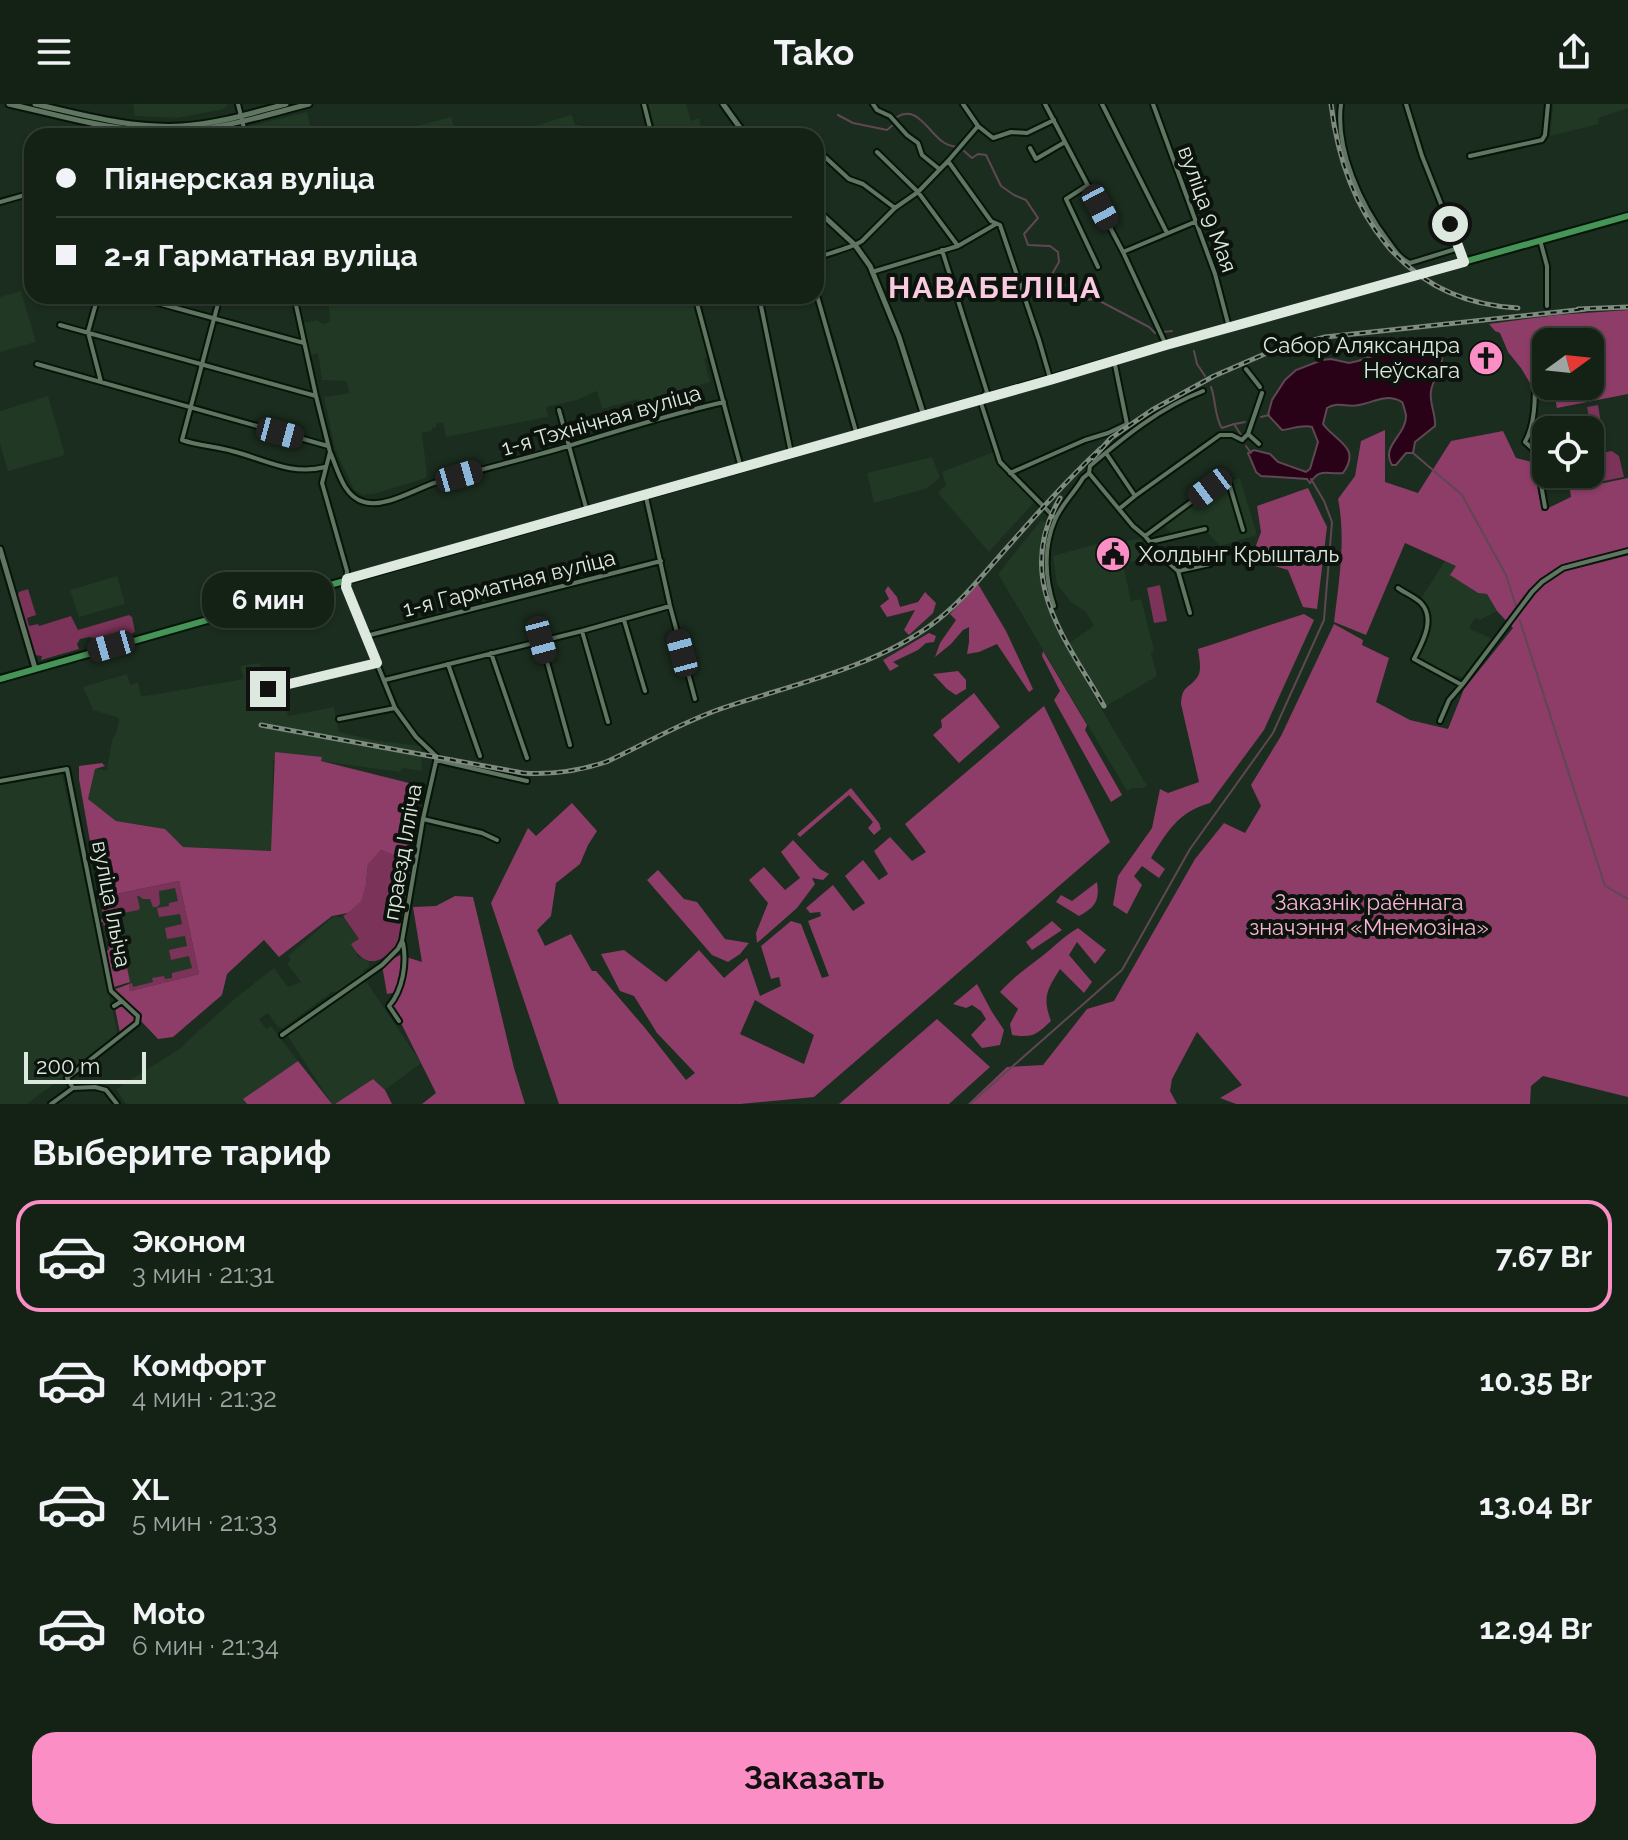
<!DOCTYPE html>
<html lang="ru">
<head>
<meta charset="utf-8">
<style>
  body { margin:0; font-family:Raleway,sans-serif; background:#212f23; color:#f1f3f6; height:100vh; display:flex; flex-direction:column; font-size:30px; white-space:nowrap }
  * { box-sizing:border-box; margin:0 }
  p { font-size:26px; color:#9da4a1 }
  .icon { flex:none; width:44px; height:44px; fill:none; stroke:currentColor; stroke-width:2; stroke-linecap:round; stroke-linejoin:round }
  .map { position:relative; height:1000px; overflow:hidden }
  .panel { display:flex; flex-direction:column; background:#142216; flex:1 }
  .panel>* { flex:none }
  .top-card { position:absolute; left:24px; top:24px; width:800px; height:176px; border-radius:24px; box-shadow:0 2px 6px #0004,0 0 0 2px #333f35; display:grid; align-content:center; height:176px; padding:0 32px; background:#142216 }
  .needle { width:52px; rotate:75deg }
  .tools { position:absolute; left:1532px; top:224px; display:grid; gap:16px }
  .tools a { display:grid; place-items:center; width:72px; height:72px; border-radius:16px; background:#142216; box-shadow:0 2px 6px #0004,0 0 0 2px #333f35; font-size:40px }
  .scale { position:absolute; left:24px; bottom:20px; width:122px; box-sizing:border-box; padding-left:8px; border:4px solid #dde8de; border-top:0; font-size:22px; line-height:28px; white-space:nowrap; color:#dde8de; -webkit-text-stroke:6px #0b130c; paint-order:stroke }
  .end { position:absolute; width:36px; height:36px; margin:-18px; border:10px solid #dde8de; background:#111; box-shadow:0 0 0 4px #111 }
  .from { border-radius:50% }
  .bubble { position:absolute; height:56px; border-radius:24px; background:#142216; box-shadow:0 2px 6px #0004,0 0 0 2px #333f35; font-size:26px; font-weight:700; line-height:56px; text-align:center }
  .car { position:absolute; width:24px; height:48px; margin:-24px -12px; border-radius:10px; box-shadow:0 0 6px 2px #0007; background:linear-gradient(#222 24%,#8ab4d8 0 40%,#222 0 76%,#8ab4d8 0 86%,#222 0) }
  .top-card b { display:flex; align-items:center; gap:28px; height:76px; font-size:30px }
  .top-card b+b { border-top:2px solid #333f35 }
  .top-card i { width:20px; height:20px; background:#f1f3f6 }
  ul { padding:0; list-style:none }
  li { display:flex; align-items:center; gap:24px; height:112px; margin:0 16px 12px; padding:0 16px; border:4px solid transparent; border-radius:24px }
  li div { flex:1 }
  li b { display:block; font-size:30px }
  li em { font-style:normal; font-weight:700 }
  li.selected { border-color:#fb8fc5 }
  li>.icon { width:72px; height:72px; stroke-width:1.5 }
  h2 { padding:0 32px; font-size:36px; line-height:96px }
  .button { display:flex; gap:16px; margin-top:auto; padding:16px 32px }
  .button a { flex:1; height:92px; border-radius:24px; background:#fb8fc5; color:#111; font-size:32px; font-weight:700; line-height:92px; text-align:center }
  header { display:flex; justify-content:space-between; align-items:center; height:104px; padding:0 32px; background:#142216; font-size:36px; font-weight:700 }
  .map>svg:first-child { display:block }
</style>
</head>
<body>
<header><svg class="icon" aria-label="menu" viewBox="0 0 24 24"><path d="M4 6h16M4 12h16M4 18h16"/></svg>Tako<svg class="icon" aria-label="share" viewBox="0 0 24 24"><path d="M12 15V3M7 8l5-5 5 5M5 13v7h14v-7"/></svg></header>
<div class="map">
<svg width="1628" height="1000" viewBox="0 0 1628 1000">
  <rect width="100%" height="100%" fill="#1b2d1e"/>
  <path fill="#203824" d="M133,0H228L224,5L178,14L135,12Z
    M648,0H686L691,17L699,14L703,32H657Z
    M1553,0H1628V4L1598,14L1599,20L1550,32Z
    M307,8L313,32H251L249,24L250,22Z
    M570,11L572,12L575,21H579L582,32H520L519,27Z
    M451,13L457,32H388L387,30Z
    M21,187L36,238L0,248V193Z
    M328,192H692L708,253L704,255L710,278L675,288L679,303L676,306L645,314L638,295L602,305L597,287L577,296L546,303L548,312L547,313L446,333L443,318L436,320V323L432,324V327L422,329L427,370L426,374L377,389L363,391L354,386L335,345L324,293L349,289L347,277L322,276L318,249L311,251L303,219L317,216L323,220L330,218Z
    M48,292L65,351L8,367L0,340V307Z
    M994,348L999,363L1035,397L989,448L938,389L946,381L942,368Z
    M932,353L940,374L925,385L874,399L867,369Z
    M1240,374L1257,431L1220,442L1205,425L1193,423L1171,430L1161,417L1208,383Z
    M1042,415L1048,421L1044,434L1040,473L1043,490L1053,518L1064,537L1061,539L1065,542L1094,522L1086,508L1071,498L1057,480L1053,452L1096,440L1101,443L1141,434L1146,454L1123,460L1131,497L1141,495L1154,547L1151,549L1157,572L1103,604L1089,580H1087L1147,682L1142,684H1131L1127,687L998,470Z
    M1445,457L1457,462L1451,471L1478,489L1487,490L1497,507L1480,516L1475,514L1469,524L1492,535L1463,573L1450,571L1427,561L1425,556L1418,553L1428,530L1426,500L1420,496Z
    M117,472L125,500L79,513L70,486Z
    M260,559L266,596L284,593L288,612L334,603L339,628L378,637L421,642L422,667L402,664L400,668L321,657L322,653L273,656L272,747L182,743L165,725L117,717L87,695L95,665L107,666L112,636L117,627L119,614L93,606L83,583L127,570L130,581L138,578L141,592L158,590L244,575L240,562Z
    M62,670L118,932L27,1000H0V681Z
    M179,777L199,870L130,887L111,791Z
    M334,812L344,814L359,835L357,852L369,858V863L363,867L365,870L337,889L332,888L283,924L278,923L268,909L259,915L266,925L271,922L298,957L243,995L247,1000H126L116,985L184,942L185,939L238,892L274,864L288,883L301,878L287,860L291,856L288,852Z
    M366,877L421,959L385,986L373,975L335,1000H332L287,931Z"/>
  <path fill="#7b3359" d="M1598,301L1605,344L1590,347V326H1567L1566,323L1590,319L1587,303Z
    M1612,347L1619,352L1624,373L1574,383L1571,370H1590V351Z
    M1160,481L1167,517L1154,519L1147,484Z
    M28,485L36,511L27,514L29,522L38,520L39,522L71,512L78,526L129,511L132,513L135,528L131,530L103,538H94L95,534L89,533L80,535L77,540L79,545L41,556L42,552L34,551L17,493L19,488Z
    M381,746L414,757L398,840C381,860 366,866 351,840L359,835L343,812L348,809L366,779L368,759Z
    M179,777L199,870L130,887L129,880L132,879L133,883L153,878L152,874L164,872L165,875L172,874V869L192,864L189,852L171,856L169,846L187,842L185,832L167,835L165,824L182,820L180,810L159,813L157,804L169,802V799L178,797L175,784L159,787L160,800L157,803H153L150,795H143L139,792H137L140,804L138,806L114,811L111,791Z"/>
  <path fill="#8d3d68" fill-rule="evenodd" d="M1628,206V290L1557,304L1553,285L1541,284L1530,279L1521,264L1508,248L1500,229L1495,227L1489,220L1557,211ZM1546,238H1590V282H1546Z
    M1385,326V378L1418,389L1451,337L1503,327L1516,354L1536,359L1538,387L1542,407L1571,393L1570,386L1628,374V993L1543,972L1531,982L1530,1000H1236L1220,994L1242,981L1197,928L1172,975L1170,987L1177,1000H968L1007,963L1043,961L1087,905L1114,897L1195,755L1224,719L1245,729L1261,702L1251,681L1281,632L1334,520L1363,536L1362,541L1389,554L1376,598L1410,616L1448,625L1464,585L1513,524L1497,507L1487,490L1478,489L1450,471L1456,462L1405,439L1366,531L1334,518C1339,477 1346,435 1338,395L1355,372L1361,337Z
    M1308,384L1327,423L1317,505L1303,503L1288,466L1251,455L1261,428L1257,402Z
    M978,480L1006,527L1033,585L1029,588L997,540L979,548L967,550L969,538V523L963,526L951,540L935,553L940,539L956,516L950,510Z
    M888,482L897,493L900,503L918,498L925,488L936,499L933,509L909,531L904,526L915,506L887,513L880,502L889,495L885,487Z
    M1304,510L1314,516L1264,626L1210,699C1179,707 1166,729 1151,754L1165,765L1159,774L1142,762L1134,772L1142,781L1127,810L1113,801L1118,772L1152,724L1160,685L1168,689L1199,678L1181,600C1182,580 1190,585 1198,572C1202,565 1199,553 1198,545C1234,534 1268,521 1304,510Z
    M929,529L936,532L934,538L926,539L918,546L893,558L899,562L890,567L883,556Z
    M1043,547L1087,621L1085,626L1122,691L1111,698L1054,596L1060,587L1042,552Z
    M958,567L966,576V585L956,591L947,585L933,570Z
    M974,589L1000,623L959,659L933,631L942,623L941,616Z
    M1044,602L1110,738L814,993L740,1000H559L491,799L528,724L536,732L572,699L597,727L588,741L580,760L556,779L551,812L537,826L545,842L571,830L592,867H596L645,924L686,976L695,969L657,929L634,892L620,887L601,850L624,846L666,878L699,846L724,874L747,854L760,892L781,882L779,873L771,875L761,842L791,817L801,820L822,874L829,872L808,817L821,812L820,808L810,809L806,804L833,781L853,807L865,799L845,772L863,756L879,776L888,770L874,747L890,733L912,757L926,748L905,720ZM755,896L814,931L804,960L740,930Z
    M275,648L322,653L321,657L417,681L408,756L381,746L368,760L366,780L361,797L348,809L332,812L279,853L264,836L227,870L222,891L173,933L158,935L140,916L139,914L121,934L115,904L123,898L131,904L113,886L129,880L130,887L199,870L179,777L111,791L114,811H103L79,675V662L102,659L105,662L95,665L88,695L116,717L165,725L183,743L271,747Z
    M851,684L879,719L881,725L874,731L868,724L873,718L849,691L800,733L797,730Z
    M793,736L820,765L829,770L823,776L812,774L815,780L797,804L757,839L756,829L768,799L749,776L764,763L785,786L800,774L781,748Z
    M658,766L684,795L697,798L725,835L749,839L740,850L728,858L712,851L647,776Z
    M1097,778C1100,797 1095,803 1079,812L1056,798L1061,791L1072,797Z
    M455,792L473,793L514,964L525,1000H422L436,989L393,903L399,888L387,890L382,861L400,851L422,858L413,803L436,802Z
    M115,813L117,815L130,878L111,884L103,847L109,846L103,818H97V816Z
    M1052,817L1062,826L1032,846L1026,838Z
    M1078,824L1106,846L1095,860L1077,838L1069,851L1092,878L1084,889L1060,865C1047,886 1042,893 1051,917C1036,931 1033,934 1012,931L1010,920L1018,905L1000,888C1014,873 1025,865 1041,853C1054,843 1064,832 1078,824Z
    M977,880L992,908L1004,926L1000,941L982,944L971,931L986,915L981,907L972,901L966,904L953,900Z
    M937,915L990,963L949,1000H839Z
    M298,957L332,1000H247L243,995Z
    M373,975L385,986L392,1000H335Z"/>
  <path fill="#290218" stroke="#5f4753" stroke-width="2" d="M1398,243H1431L1441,248C1445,264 1433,273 1431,287C1429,299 1436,310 1435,322L1415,338L1413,349H1406L1396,361H1392C1380,342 1407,331 1406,311C1406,311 1403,299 1402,298C1386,289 1375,298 1359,301C1347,304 1339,297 1327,304L1323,320C1335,337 1362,343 1343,369C1327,371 1320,363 1310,379L1307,375L1261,372L1256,368L1248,349L1254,346L1270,350L1278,358L1306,368L1310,365L1318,338L1312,323C1303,320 1292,325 1282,326L1268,311L1272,296L1285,276L1296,266L1322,256L1331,255L1349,259L1358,257Z"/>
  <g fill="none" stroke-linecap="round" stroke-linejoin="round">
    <path stroke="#5f4753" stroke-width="2" d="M838,11L853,19L887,26L893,21
      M897,13C917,0 929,29 943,38C947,41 952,42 956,43
      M964,47L972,54L978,50L986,51L1001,82L1014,91L1026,96L1038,114L1024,130L1028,141L1050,142L1058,148L1059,158L1048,177L1055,185L1072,179L1081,196L1096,195L1149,223L1155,229L1172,227
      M1194,247L1197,260L1205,272
      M1211,283C1216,295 1214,313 1222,324L1234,320L1241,331
      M1261,313L1269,311
      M1235,320L1245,318
      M1246,342L1251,349
      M1413,349L1462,391L1506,471L1516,502
      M1520,517L1605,782L1628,795
      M970,1000L1122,866L1190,745L1273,629L1324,516L1332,418L1324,397L1311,375"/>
    <g stroke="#051507" stroke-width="8">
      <path id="street" d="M238,0L246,32
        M644,0L652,32
        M873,0L877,6L890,12L907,31L918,39L922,51L938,64
        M963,0L978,22L993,34L1011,28L1027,29L1054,16
        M1045,0L1123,148L1166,241
        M1102,0L1167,129
        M1153,0L1215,170L1229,223
        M1341,0C1335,45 1361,102 1388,137C1394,145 1400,155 1410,159L1459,144
        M1406,0L1422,52L1464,158
        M1030,44L1036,55L1065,38
        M877,48L918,88L958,142
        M1470,52L1542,36L1545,31L1548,0
        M825,53L849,75L863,80L895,104
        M948,57L991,117L1000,121L1039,236L1050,274
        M1088,81L1066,95L1098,163
        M0,98L32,89
        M1540,136L1547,162V202
        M942,146L987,288L980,296L1000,358L1055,414
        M1123,148L1197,117
        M816,154C829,149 851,144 862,137L895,104L918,88L948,57L978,22
        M872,168L958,142L996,120
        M816,188L857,331
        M98,192L88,228L101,278
        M132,192L304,239
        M220,192L182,336C199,342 215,342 232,347C264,355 291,372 325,363
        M313,192H320
        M695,192L741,364
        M759,192L791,349
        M60,221L316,292
        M37,260L328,342
        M1246,265L1260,283
        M1535,270C1535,291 1536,319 1525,338L1535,347L1545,403
        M559,306L587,407
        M1259,340L1248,330L1262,289
        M1106,349L1135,392
        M331,350C338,367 344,393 364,398C385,404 414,386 434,379C477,366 521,356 565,343C617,327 670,310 724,298
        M1010,369L1085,336L1108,329L1127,320L1114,256
        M1089,369L1133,422L1145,432L1162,453L1178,467L1190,509
        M646,393L670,502L695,595
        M1119,405L1135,392L1220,331H1232L1242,336L1248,330
        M1145,432L1210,384L1229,379L1243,426
        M1150,438L1205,425
        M1178,467L1210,460
        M1398,484C1405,489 1415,493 1421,499C1436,515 1422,539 1414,555L1462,581
        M1054,502C1045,475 1043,443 1055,416C1061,401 1075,388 1083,374L1089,369L1090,362C1124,333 1161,303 1203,287
        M624,516L645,587
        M582,527L608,618
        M366,532L661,457
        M541,536L570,641
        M491,549L527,654
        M448,560L480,652
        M385,576L582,527L670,502
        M268,585L377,559
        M339,615L395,604
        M1440,617L1449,596L1462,581L1532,488L1542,478L1563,464L1628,447
        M436,656L527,677
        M0,677L67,665L111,887L138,912L137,919L67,974L73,984L51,1000
        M423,715L482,729L497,736
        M114,902L122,897
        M399,917L389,902C403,886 407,859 403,839
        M282,931L382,861L398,845L402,837L423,715L437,653L416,633L395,604L346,483L347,467L322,379L330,348L316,292L294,192
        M73,984L95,983L106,986L117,1000"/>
    </g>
    <g stroke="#051507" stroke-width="9">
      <path id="secondary" d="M9,0C63,12 120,30 175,27C221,26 266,11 309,0
        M35,0C83,11 132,25 182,22C217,20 252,9 286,0
        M723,0L746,32
        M816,105L855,141L870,162L899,233L924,312
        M0,445L35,564"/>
    </g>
    <g stroke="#051507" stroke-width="10">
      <path id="primary" d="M0,575L857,331L1166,241L1628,112"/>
    </g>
    <use href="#street" stroke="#617563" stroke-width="4"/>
    <use href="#secondary" stroke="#617563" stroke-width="5"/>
    <use href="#primary" stroke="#479458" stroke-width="6"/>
    <g stroke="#7e8c80" stroke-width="5">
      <path id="rail" d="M1331,0C1344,107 1402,198 1518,204
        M1578,205L1628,203
        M1093,354L1111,334L1152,306L1214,272L1267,249L1325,233L1586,205
        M1060,394C1013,474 1065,534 1104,602
        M261,621L523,669C551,671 579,667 606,658C645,640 682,618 723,604C791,581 872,564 931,521C959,501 981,473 1004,447C1035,412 1066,377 1100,345"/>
    </g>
    <use href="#rail" stroke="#0b130c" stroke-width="2" stroke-dasharray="6" stroke-linecap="butt"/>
  </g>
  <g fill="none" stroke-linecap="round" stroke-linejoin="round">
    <path stroke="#dde8de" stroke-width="10" d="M268,585L377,559L346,483L347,475L1050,276L1166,241L1464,158L1450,120"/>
  </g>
  <defs>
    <g id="church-disc" transform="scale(1.8)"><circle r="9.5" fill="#fb8fc5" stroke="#0b130c"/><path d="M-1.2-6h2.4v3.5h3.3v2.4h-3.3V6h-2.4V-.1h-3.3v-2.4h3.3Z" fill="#111"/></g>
    <g id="civic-disc" transform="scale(1.8)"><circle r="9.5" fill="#fb8fc5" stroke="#0b130c"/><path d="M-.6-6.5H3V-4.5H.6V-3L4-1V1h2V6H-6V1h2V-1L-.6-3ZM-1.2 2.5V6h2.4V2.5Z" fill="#111"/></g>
  </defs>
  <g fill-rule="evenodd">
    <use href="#church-disc" x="1486" y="254"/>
    <use href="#civic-disc" x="1113" y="450"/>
  </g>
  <g text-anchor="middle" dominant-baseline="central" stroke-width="8" stroke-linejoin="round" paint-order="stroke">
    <g font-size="22" fill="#dde8de" stroke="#0b130c">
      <text transform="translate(1208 105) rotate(70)">вуліца 9 Мая</text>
      <text transform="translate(601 316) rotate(-16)">1-я Тэхнічная вуліца</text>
      <text transform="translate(509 479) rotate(-14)">1-я Гарматная вуліца</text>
      <text transform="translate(402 748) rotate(-80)">праезд Ілліча</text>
      <text transform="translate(112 800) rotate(79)">вуліца Ільіча</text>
    </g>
    <g font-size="22" fill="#dde8de" stroke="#0b130c" text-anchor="end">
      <text x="1460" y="241">Сабор Аляксандра<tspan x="1460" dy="25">Неўскага</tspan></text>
      <text x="1139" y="450" text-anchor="start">Холдынг Крышталь</text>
    </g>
    <g font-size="22" fill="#f9b4d5" stroke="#0b130c">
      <text x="1369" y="798">Заказнік раённага<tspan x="1369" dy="25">значэння «Мнемозіна»</tspan></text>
    </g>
    <g font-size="30" font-weight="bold" letter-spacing="2" fill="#f9cae0" stroke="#0b130c">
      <text x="995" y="183">НАВАБЕЛІЦА</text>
    </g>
  </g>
</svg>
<div class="tools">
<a><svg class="needle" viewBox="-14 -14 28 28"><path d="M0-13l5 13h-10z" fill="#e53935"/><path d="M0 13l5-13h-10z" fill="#9da4a1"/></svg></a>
<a><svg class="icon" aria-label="locate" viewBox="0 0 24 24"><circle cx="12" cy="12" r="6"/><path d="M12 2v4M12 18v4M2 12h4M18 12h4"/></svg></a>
</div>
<div class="scale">200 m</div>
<i class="end from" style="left:1450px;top:120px"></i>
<i class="end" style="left:268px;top:585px"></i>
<div class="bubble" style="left:202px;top:468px;width:132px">6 мин</div>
<i class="car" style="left:1100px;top:103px;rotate:152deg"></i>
<i class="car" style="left:280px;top:329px;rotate:105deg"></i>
<i class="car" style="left:459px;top:372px;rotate:74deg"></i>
<i class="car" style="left:1210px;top:384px;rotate:233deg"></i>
<i class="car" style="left:541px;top:536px;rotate:165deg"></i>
<i class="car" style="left:111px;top:542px;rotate:254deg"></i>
<i class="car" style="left:682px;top:549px;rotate:345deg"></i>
<div class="top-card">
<b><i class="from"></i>Піянерская вуліца</b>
<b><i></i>2-я Гарматная вуліца</b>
</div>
</div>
<section class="panel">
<h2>Выберите тариф</h2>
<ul>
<li class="selected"><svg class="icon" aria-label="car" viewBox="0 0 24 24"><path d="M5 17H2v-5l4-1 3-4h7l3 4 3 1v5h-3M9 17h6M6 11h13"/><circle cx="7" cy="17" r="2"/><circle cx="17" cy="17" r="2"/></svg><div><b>Эконом</b><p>3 мин · 21:31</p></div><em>7.67 Br</em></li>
<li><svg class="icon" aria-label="car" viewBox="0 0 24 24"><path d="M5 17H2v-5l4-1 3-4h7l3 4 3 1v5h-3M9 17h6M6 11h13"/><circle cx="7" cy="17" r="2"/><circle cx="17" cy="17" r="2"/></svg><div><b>Комфорт</b><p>4 мин · 21:32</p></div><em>10.35 Br</em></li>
<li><svg class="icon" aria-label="car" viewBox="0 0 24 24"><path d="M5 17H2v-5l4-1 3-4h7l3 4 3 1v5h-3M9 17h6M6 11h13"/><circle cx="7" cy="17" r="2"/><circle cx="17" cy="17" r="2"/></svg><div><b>XL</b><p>5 мин · 21:33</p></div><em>13.04 Br</em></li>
<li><svg class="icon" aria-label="car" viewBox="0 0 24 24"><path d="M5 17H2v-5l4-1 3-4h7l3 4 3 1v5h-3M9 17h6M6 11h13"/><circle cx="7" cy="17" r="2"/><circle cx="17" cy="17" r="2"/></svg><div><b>Moto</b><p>6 мин · 21:34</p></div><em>12.94 Br</em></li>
</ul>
<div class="button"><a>Заказать</a></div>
</section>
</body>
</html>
